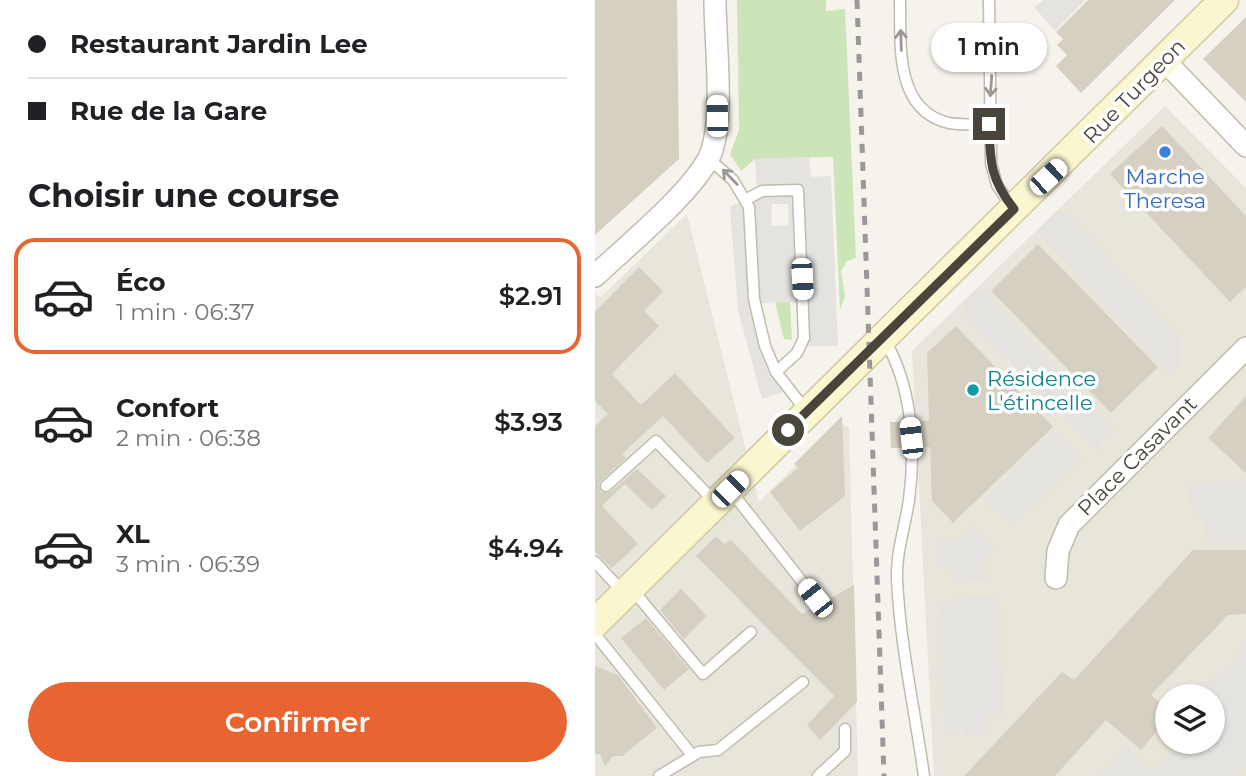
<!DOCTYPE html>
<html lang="fr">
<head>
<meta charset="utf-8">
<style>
  body { margin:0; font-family:Montserrat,sans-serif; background:#f2f2f2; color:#202124; height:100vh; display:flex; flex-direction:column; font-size:26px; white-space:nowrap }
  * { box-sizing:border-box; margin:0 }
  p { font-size:23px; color:#757577 }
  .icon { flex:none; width:38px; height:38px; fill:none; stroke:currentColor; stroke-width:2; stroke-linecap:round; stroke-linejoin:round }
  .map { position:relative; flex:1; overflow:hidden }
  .sheet { display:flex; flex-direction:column; background:#fff; width:595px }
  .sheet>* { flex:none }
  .banner { display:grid; align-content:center; height:154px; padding:0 28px; background:#fff }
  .fabs { position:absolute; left:560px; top:684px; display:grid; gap:14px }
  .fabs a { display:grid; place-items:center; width:70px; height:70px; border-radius:50%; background:#fff; box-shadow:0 2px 5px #0004; font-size:35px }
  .end { position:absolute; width:32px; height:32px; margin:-16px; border:9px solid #49453a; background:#fff; box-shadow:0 0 0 4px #fff }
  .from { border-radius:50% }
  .bubble { position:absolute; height:49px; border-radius:24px; background:#fff; box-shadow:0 2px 5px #0004; font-size:23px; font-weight:600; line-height:49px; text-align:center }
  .car { position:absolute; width:21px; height:42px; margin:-21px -10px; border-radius:9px; box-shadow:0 0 5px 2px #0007; background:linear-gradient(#fff 24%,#345 0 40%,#fff 0 76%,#345 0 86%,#fff 0) }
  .banner b { display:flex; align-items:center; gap:24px; height:66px; font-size:26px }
  .banner b+b { border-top:2px solid #e0e0e0 }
  .banner i { width:18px; height:18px; background:#202124 }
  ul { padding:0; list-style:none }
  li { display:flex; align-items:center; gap:21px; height:116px; margin:0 14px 10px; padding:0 14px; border:4px solid transparent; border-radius:21px }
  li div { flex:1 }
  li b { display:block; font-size:26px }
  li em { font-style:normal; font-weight:600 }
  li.selected { border-color:#e86430 }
  li>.icon { width:63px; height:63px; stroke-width:1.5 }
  h2 { padding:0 28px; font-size:32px; line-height:84px }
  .cta { display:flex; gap:14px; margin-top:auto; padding:14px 28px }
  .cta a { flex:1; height:80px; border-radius:42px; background:#e86430; color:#fff; font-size:28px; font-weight:600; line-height:80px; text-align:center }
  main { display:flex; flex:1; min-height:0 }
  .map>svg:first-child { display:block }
</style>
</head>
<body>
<main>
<section class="sheet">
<div class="banner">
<b><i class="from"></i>Restaurant Jardin Lee</b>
<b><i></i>Rue de la Gare</b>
</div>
<h2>Choisir une course</h2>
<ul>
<li class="selected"><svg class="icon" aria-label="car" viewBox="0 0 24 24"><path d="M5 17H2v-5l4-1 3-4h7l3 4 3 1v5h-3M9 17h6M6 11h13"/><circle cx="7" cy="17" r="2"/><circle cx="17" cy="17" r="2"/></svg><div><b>Éco</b><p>1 min · 06:37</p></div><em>$2.91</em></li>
<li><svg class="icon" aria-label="car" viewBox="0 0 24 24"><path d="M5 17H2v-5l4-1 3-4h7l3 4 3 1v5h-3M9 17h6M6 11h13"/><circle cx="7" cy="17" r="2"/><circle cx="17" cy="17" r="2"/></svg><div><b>Confort</b><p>2 min · 06:38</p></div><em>$3.93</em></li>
<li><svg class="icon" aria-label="car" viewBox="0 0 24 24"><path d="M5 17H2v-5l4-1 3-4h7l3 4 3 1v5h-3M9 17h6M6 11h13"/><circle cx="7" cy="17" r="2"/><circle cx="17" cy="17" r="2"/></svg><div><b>XL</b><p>3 min · 06:39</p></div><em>$4.94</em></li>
</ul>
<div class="cta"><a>Confirmer</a></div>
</section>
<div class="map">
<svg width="651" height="776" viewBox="0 0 651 776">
  <rect width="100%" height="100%" fill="#f5f3ec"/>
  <path fill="#e8e6db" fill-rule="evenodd" d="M570,106L651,188V776H339L317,351ZM572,696H618V742H572Z
    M92,214L164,502L245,422L254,428L263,776H0V292L5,298Z"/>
  <path fill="#cbe5b9" d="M142,0H231V11L250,9L261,258L252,261L246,271L250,296L245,310L238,157L160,159L146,171L135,154L144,130Z
    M180,302H195L197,340L189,339Z"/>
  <path fill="#e4e3e0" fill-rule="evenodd" d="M449,0H490L460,31L439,7Z
    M214,157L216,177L236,176L243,346H206L207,302L160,303L163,324L193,390L167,399L143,310L135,207L162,193L160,159ZM177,204H193L194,225L176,226Z
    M471,211L587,339L583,368L576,376L443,231L460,212Z
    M385,289L519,428L506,439L507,449L499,448L372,318L370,306Z
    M459,430L487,457L418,525L388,500Z
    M651,481V542L611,543L610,523L594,501L593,483Z
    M377,525L400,548L389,558L391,580L357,582L355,566H343L342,542L361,541Z
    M364,594L405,598L409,713L391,714L392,735L369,736L368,729L349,730L346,601H364Z
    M651,641V765L640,776H502L531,748L557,773L589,742H618V696H602L599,692L617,677L620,680L646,656L642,650Z"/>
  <path fill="#d5d0c2" d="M0,0H82L84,159L0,235Z
    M493,0H580L486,93L461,66L472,55L462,45L468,39L461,32Z
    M651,17V102L608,59Z
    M567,126L651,216V287L635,302L515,174Z
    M443,244L563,367L516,413L396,291Z
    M44,267L68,291L49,311L64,326L17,374L46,405L80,373L140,438L112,463L68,416L27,454L31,458L4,483L6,492H16L42,469L71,496L57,510L30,484L7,506L43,544L17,568L0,552V426L13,414L0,401V312Z
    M361,326L458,427L358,523L337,501L335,447H325L323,421H334L332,353Z
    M651,396V473L613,438Z
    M247,416L250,496L205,531L175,492L203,468L199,464Z
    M295,422H307L309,448H296Z
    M121,536L129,544L136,540L207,614L259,585L262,702L225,740L212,725L239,696L101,556Z
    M598,550H651V614L633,615L556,695L572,710V719L546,750L511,720L460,776H369L467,672L479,680Z
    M86,589L112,616L89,639L65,610Z
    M51,618L94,669L69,690L26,638Z
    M0,666L23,675L62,728L27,756H18L10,766L5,754H0Z"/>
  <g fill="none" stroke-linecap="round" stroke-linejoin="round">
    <g stroke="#c0bcaf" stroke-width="13">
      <path id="lane" d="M305,0C306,42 299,107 350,122C364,126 380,124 394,124
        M394,0L396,163L402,185L417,207
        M114,159L138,180L154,207L159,299L170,346L181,372
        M150,200L167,191L203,190L209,338L202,353L181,372L212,412
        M289,339C317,385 321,447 314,500C310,527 301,552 302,579C305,645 320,711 329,776
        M11,486L61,441L119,501
        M135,490L220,598
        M0,562L28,592
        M36,588L108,674L156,632
        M0,634L97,755
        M64,776L104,752L123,750L208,682
        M223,776L250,751V729"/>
    </g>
    <g stroke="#c0bcaf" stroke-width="24">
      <path id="street" d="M570,61L651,146
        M0,276C29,248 106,186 117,150C129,112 120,42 120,0
        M461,578L463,551L474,525L651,348"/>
    </g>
    <g stroke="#d0c9a0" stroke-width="31">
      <path id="secondary" d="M0,623L629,0"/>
    </g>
    <use href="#lane" stroke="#fff" stroke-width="10"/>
    <use href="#street" stroke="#fff" stroke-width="21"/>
    <use href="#secondary" stroke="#faf6d0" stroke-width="28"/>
    <path stroke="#999" stroke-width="5" stroke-dasharray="9 9" stroke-linecap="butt" d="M262,0L289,776"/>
  </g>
  <defs><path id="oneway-shaft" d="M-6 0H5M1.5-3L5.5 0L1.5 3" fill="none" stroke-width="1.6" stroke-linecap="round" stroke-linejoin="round" transform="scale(1.75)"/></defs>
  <g stroke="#9b9993">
    <use href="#oneway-shaft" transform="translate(306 40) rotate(-92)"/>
    <use href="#oneway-shaft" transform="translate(396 86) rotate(94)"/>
    <use href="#oneway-shaft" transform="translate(135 177) rotate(-134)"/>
  </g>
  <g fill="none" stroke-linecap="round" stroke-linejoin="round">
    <path stroke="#49453a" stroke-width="9" d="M193,430L419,209C395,179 395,161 394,124"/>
  </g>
  <circle fill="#3f7fe0" stroke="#fff" stroke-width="2.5" cx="570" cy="152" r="7"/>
  <circle fill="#0f9aa8" stroke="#fff" stroke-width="2.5" cx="378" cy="390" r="7"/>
  <g text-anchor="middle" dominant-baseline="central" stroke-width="7" stroke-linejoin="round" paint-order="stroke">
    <g font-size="21" fill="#49453a" stroke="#fff">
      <text transform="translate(539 91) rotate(-46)">Rue Turgeon</text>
      <text transform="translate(542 456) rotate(-45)">Place Casavant</text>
    </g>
    <g font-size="21" fill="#366cbe" stroke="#fff">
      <text x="570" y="176">Marche<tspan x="570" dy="24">Theresa</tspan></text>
    </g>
    <g font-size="21" fill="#0d838f" stroke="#fff" text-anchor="start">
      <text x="392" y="378">Résidence<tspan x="392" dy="24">L'étincelle</tspan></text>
    </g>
  </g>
</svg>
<div class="fabs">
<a><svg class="icon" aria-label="layers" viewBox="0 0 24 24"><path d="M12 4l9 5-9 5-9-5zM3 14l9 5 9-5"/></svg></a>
</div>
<i class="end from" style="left:193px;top:430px"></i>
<i class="end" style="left:394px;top:124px"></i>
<div class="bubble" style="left:336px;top:23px;width:116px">1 min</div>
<i class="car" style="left:122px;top:116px;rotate:359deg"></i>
<i class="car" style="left:453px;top:177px;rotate:47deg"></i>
<i class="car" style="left:207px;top:279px;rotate:177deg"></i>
<i class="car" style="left:316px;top:438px;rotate:354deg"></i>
<i class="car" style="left:135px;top:489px;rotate:45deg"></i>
<i class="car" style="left:220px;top:598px;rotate:322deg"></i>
</div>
</main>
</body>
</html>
